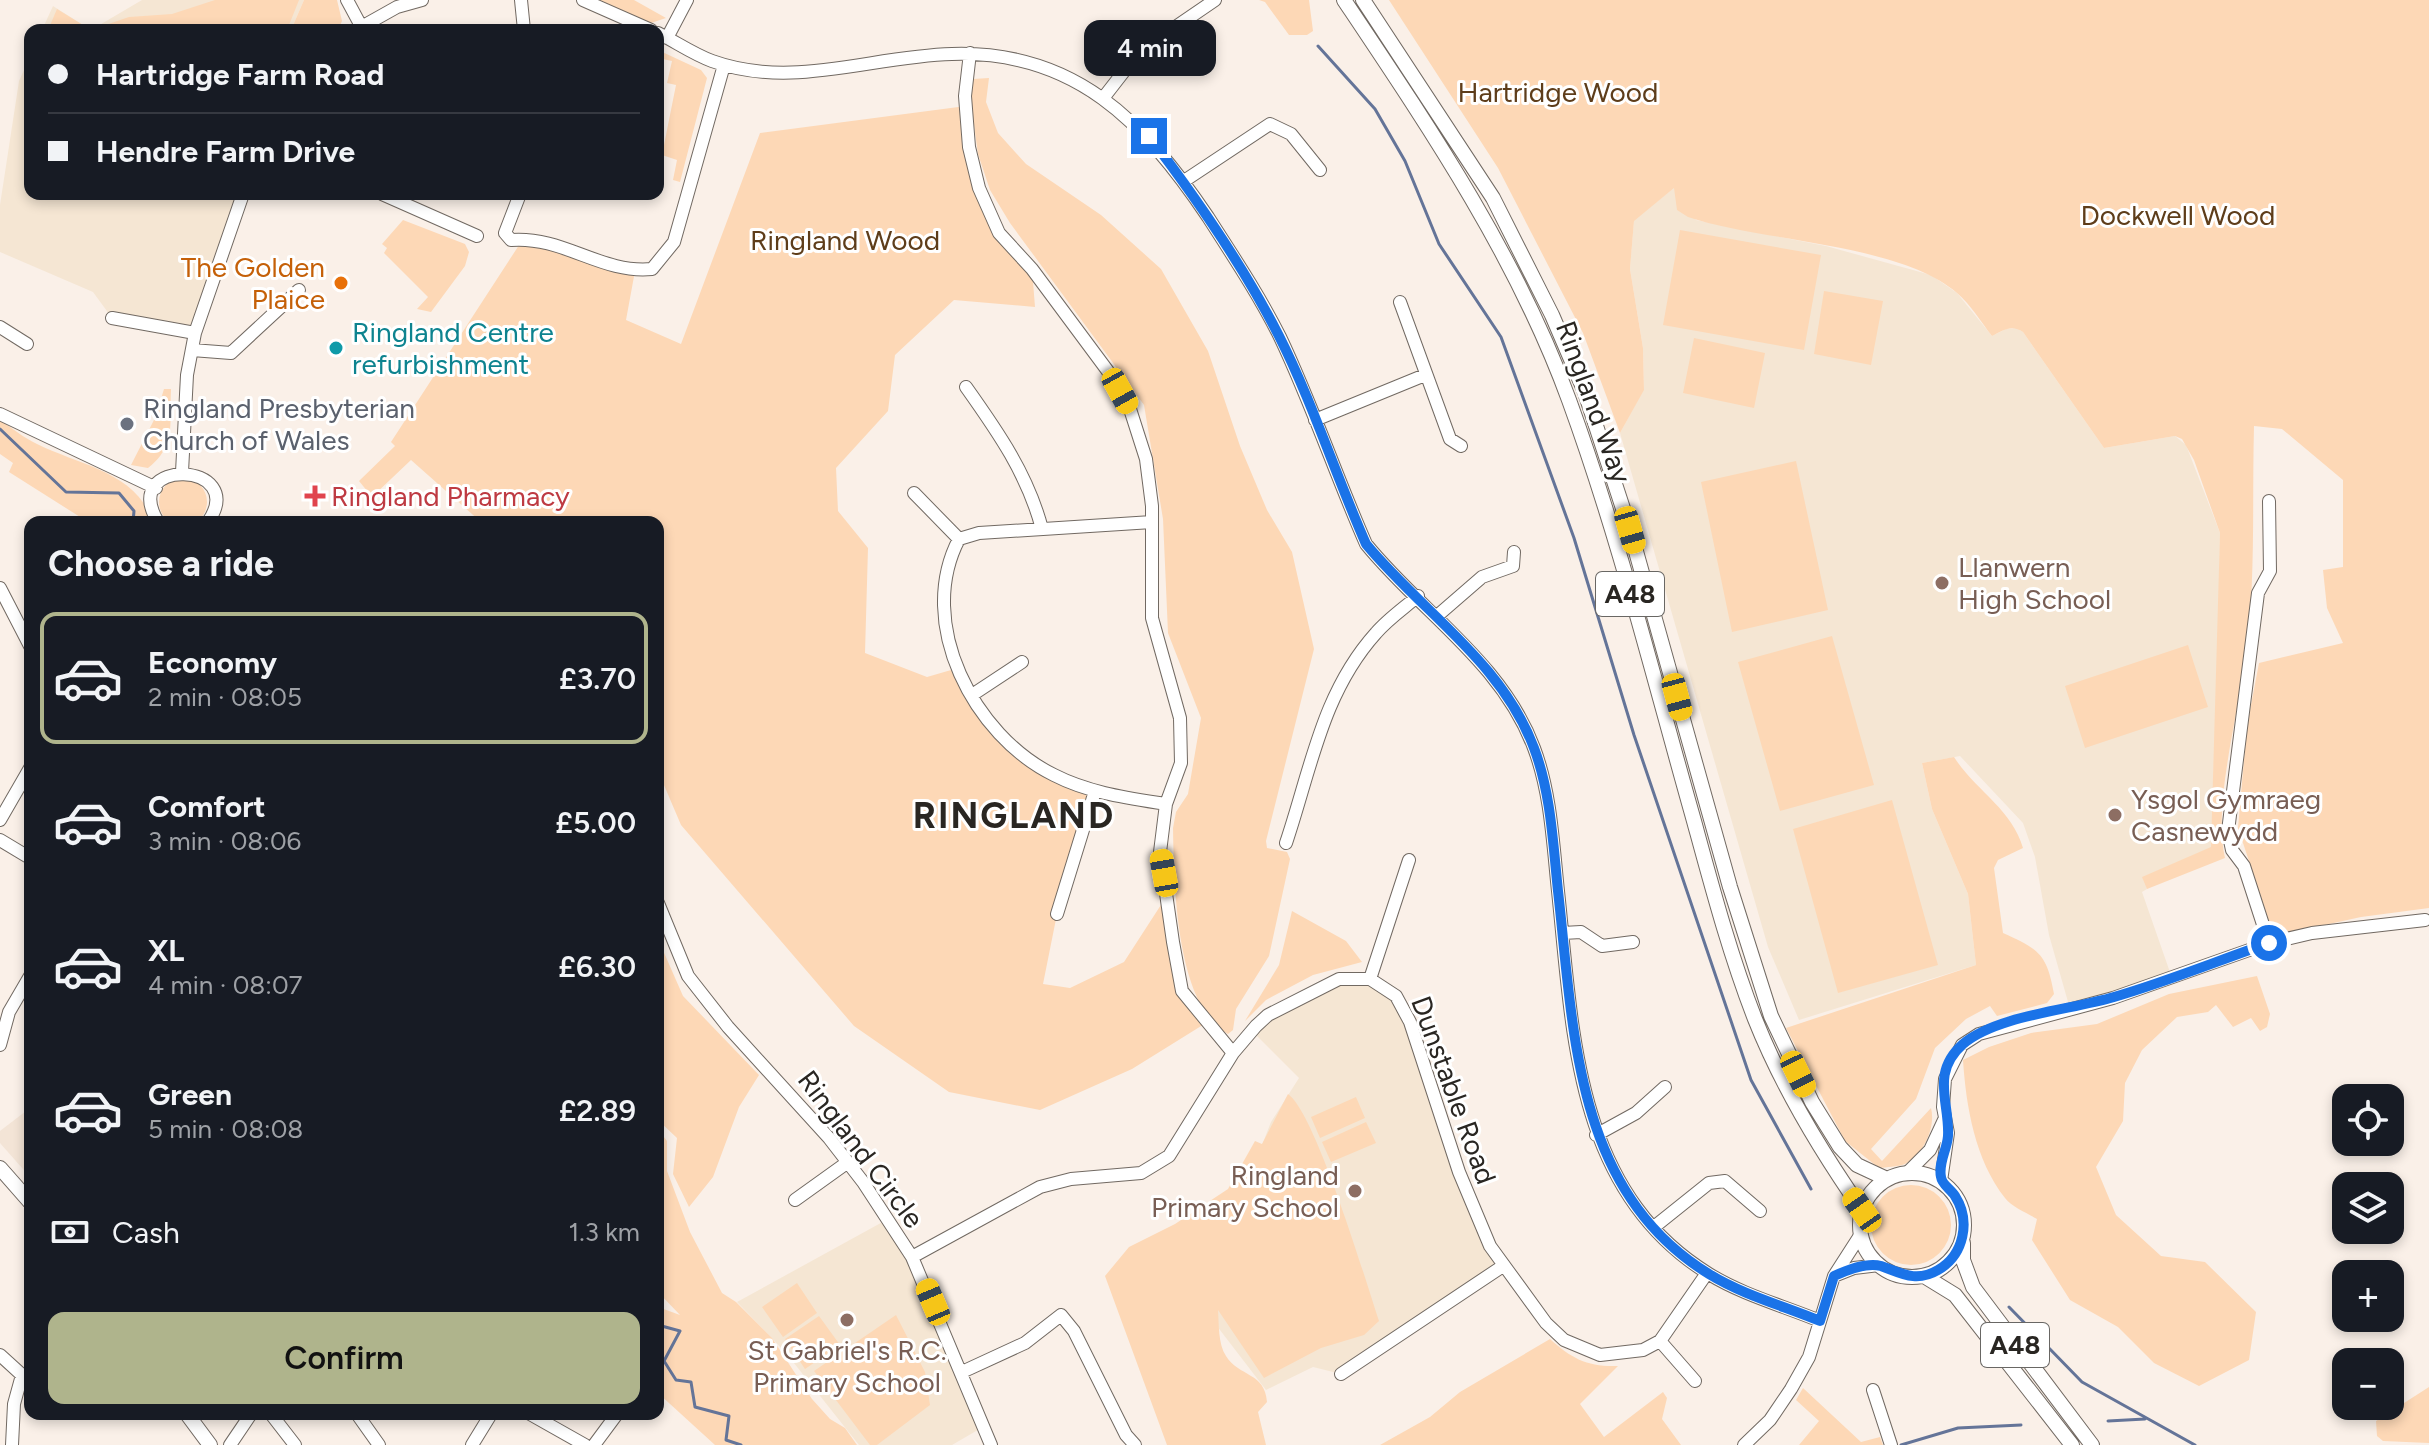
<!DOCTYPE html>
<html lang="en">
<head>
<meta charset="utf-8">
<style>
  body { margin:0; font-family:Figtree,sans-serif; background:#20242c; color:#f1f3f6; height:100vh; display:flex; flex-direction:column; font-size:30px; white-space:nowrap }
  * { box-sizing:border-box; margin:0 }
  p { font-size:26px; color:#9ea1a6 }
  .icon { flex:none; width:44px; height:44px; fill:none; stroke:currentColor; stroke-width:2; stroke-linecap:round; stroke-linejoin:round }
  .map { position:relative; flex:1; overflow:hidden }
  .side { position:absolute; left:24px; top:516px; width:640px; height:904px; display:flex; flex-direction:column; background:#171b24; border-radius:16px; box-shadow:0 4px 12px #0003 }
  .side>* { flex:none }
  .banner { position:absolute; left:24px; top:24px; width:640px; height:176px; border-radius:16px; box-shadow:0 4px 12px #0003; display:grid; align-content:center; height:176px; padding:0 24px; background:#171b24 }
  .buttons { position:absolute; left:2332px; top:1084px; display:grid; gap:16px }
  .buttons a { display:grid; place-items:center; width:72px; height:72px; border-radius:16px; background:#171b24; box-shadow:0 4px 12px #0003; font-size:40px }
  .end { position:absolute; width:36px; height:36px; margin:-18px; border:10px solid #1a73e8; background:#fff; box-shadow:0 0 0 4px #fff }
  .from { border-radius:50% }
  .bubble { position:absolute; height:56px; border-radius:16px; background:#171b24; box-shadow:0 4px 12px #0003; font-size:26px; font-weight:600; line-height:56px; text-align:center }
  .car { position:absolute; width:24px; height:48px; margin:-24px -12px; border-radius:10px; box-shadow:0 0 6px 2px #0007; background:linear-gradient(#f5c518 24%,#345 0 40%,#f5c518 0 76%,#345 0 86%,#f5c518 0) }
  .banner b { display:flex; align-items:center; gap:28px; height:76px; font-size:30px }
  .banner b+b { border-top:2px solid #363941 }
  .banner i { width:20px; height:20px; background:#f1f3f6 }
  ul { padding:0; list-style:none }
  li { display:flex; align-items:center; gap:24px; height:132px; margin:0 16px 12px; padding:0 8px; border:4px solid transparent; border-radius:16px }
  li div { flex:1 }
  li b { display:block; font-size:30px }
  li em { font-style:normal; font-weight:600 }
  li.on { border-color:#afb48c }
  li>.icon { width:72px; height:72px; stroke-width:1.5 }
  h2 { padding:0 24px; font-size:36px; line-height:96px }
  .pay { display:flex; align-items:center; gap:20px; height:88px; padding:0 24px; font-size:30px }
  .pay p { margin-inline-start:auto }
  .action { display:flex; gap:16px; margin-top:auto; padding:16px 24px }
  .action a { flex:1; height:92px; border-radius:16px; background:#afb48c; color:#111; font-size:32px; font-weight:600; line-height:92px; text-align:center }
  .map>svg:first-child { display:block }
</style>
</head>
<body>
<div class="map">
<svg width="2429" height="1445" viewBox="0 0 2429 1445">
  <rect width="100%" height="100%" fill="#faf0e8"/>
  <path fill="#f3e4d6" d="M30,1108V1177L0,1143V1131Z"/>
  <path fill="#f5e6d3" d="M142,0H304L291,30H42L53,6L91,30Z
    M30,57V194H243L195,333L112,318L93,292L0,252V205L19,81Z
    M1675,187L1696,220L1826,246L1931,275L1957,293L1992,336L2006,329L2017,328L2023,332L2104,448L2175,436L2186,445L2220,533L2219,621L2211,848L2145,879L2147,889L2142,892L2172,978L2070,1009L2049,935L2035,857L2023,823L1960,756L1922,763L1932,809L1968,894L1976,965L1799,1020L1768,947L1620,433L1644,389L1643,348L1630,269L1634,220Z
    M1339,979H1370L1396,996L1446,1136L1503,1266L1341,1374L1313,1367L1266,1390L1200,1304L1271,1122L1299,1078L1251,1030Z
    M888,1219L912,1257L983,1427L952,1445H859L786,1353L737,1302Z"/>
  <path fill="#fdd8b6" d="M215,0H299L287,30H48L57,9L91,30L129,17L172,14Z
    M304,0H337L342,21L338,30H291Z
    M595,0H634L666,18L648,24Z
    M1259,0H1309L1313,31L1307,35H1289L1265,2Z
    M1389,0H2429V908L2361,917L2274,936L2238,828L2247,726L2259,663L2343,643L2327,608L2323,570L2343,567V480L2282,429L2254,426C2252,504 2256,586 2245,664C2237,718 2213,807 2225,858L2147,889L2142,877L2211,847L2220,533L2194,460L2182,439L2175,436L2104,448L2023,332C2012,324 2003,330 1992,336C1981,322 1971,305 1957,293C1899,243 1762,242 1688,217L1677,210L1674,188L1634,221L1630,269L1643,348L1644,390L1620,433L1583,333L1498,168Z
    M658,50L701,70L707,78L680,182L673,180L677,160L662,155L676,85L667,83L672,61L658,58Z
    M989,78L986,102L998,133L1026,164L1101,215L1161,269L1208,351L1240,446L1267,510L1292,552L1314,649L1266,841L1267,848L1287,852L1290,859L1269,956L1236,1009L1233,1030L1228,1034C1175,1006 1174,880 1173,828L1176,812L1188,794L1201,718L1168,633L1163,519L1144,405L1010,223L990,190L978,154L971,103L973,79Z
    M966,106L969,147L999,233L1032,269L1035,307L954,300L895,355L888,411L836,468L838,511L868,548L865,653L927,677L958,668L1011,748L1095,791L1057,914L1043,984L1070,988L1124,962L1168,894L1182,991L1206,1023L1132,1069L1040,1110L949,1092L854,1026L681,825L658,771V522H481L411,460L372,497L359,481L395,446L391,442L523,239L635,271L626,320L681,344L760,133Z
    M403,220L465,244L469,252L465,266L431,312L417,309L428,297L384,253L387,248L382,244Z
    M1680,230L1821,255L1804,350L1663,325Z
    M1824,291L1883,301L1871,365L1814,354Z
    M1694,338L1765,353L1754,408L1683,393Z
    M164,389H171C169,424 177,445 148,468L131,465L155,418Z
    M0,420C12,428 24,438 37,444C79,465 137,472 153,522H88L9,472L13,463L0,454Z
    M1796,461L1828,610L1732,632L1701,482Z
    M159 502a24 24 0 1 1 48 0a24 24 0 1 1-48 0Z
    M1832,636L1874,785L1780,811L1738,662Z
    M2188,645L2208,707L2085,748L2065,686Z
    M1954,757C1975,790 2012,809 2023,848L1998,860L1994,868L2003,933C2039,949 2047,954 2054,994L2047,1003L1997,1016L1990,1006L1966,1019L1935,1048L1916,1099L1871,1149L1882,1161L1931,1108C1936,1127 1924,1154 1905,1164C1898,1167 1886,1167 1879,1168L1845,1141L1786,1028L1976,965L1968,894L1932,809L1922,763Z
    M1892,800L1938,965L1838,993L1793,829Z
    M1292,911L1346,941L1362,962L1313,975L1266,1000L1245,1021L1279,965Z
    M658,939L683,996L759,1075L739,1107L713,1177L689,1207L673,1174L677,1138L658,1120Z
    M2257,976L2270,1014L2267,1027L2260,1031L2251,1018L2233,1027L2216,1005L2208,1012L2177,1017L2142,1050L2125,1083L2123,1121L2096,1167L2116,1215L2161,1256L2205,1262L2256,1312L2249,1360L2199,1386L2154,1363L2118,1327L2070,1300L2032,1240L2037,1219C2027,1213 2012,1207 2005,1198C1975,1160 1966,1106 1963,1060L1989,1047L2031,1033L2097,1024L2169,994Z
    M1288,1094C1316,1114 1365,1279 1379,1321L1364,1335L1321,1348L1264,1378L1218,1310C1219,1324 1218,1344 1226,1356C1239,1377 1265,1372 1267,1402L1258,1412L1266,1445H1167L1105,1276L1129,1247L1175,1224L1228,1189L1255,1141L1262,1144Z
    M1356,1097L1365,1118L1320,1138L1311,1117Z
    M1366,1122L1376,1143L1331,1162L1322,1142Z
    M658,1129L667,1141V1171L690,1232L722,1293L736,1302L772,1338L812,1399L830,1419L845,1428L857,1445H715L658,1393V1307L680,1315L658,1292Z
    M1871 1225a40 40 0 1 1 80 0a40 40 0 1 1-80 0Z
    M797,1283L817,1313L783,1337L762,1307Z
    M896,1315L925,1372L930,1405L877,1445H870L814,1371Z
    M819,1316L840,1345L805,1369L785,1339Z
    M1550,1339C1572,1359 1588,1367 1618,1366L1580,1404L1604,1437L1663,1392L1667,1398L1662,1419L1681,1445H1380L1430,1417L1460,1392Z
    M2429,1387V1443L2383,1441L2377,1436L2376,1421Z
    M1803,1388L1861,1442L1880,1437L1883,1445H1799L1819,1421L1796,1400Z"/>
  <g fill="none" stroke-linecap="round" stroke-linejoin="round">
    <path stroke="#647498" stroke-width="3" d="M1318,46L1375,109L1405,161L1439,244L1501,337L1574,538L1634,735L1751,1080L1811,1189
      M0,429L66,492L119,493L134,511L133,522
      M2009,1307L2082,1382L2195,1445
      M658,1325L680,1331L664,1361L676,1380L691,1382L695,1407L729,1416L726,1440L741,1445
      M2108,1421L2145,1419
      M1901,1445L1958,1428L2021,1425"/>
    <g stroke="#716962" stroke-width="14">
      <path id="minor" d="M347,0L361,26
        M521,0L524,30
        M583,0L651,30
        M356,30L397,7L422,0
        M658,33C676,42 693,54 712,61C792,90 871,56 952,54C1075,50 1144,122 1208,217C1233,256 1259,295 1280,337C1312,404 1336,476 1366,544C1421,612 1502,662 1534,748C1551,793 1553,844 1558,891C1573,1031 1574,1191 1709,1274C1743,1295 1784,1306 1820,1321
        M667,38L687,0
        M970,53L965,96L969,147L979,188L999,233L1032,269L1110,374L1130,409L1146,459L1152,506V618L1180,718L1181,763L1166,804L1160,852L1173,942L1182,991L1233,1053
        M1104,97L1139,52L1215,0
        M1184,181L1270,124L1291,134L1320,170
        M382,194L477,236
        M520,194L505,233L511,240C564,236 601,274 652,269L674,242L724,65
        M1400,302L1450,439L1461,446
        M112,318L195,333
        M0,327L27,344
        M192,350L231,353L299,290
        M966,387C998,432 1028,475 1042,529
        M0,414L156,488
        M1315,420L1425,375
        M182,472L187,375L195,333L243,194
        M914,493L959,539
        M2269,501L2270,571L2258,593L2228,831L2232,850L2244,866L2269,943
        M158,522C118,456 250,461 208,522
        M1152,522L979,533L959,539C915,623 974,736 1054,775C1089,793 1128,798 1166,804
        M0,588L30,646
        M1437,616L1482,577L1513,566L1514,552
        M972,695L1022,662
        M0,820L30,768
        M0,840L30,858
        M1286,843C1311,769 1322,693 1376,633C1388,619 1404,608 1418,596
        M658,903L688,976L728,1027L829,1138L863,1182L912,1257L991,1445
        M1057,914L1095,791
        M1563,933L1581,932L1602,946L1633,942
        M1370,979L1409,860
        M0,1045L9,1012L30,976
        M1596,1135L1636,1113L1665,1087
        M1908,1172L1930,1150L1944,1120
        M1941,1181L1948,1133L1943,1107L1945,1079L1962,1045L1979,1034L2113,998L2269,943L2312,933L2425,920
        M795,1200L848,1162
        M1654,1227L1709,1183L1725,1181L1760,1211
        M912,1257L1040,1187L1071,1179L1141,1173L1169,1156L1233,1053L1256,1026L1268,1015L1339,979H1370L1396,996L1410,1022L1459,1172L1490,1246L1546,1323L1564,1340L1600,1355L1643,1350L1660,1341L1707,1273
        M1834,1276L1854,1268L1879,1265
        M1660,1341L1695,1381
        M0,1355L22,1375L14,1404L12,1445
        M962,1372L1025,1343L1061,1315L1074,1331L1126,1435L1135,1445
        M1341,1374L1503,1266
        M1873,1390L1891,1445
        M271,1414L295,1445
        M357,1414L379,1445
        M530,1414L585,1445
        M230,1445L251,1414
        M472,1445L491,1414
        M594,1445L617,1414
        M1744,1445L1770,1420L1791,1389L1809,1357L1834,1276L1861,1234"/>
    </g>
    <g stroke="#716962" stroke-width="16">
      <path id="major" d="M1344,0C1429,127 1516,255 1569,400C1619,537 1654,680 1694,821C1712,887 1730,955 1755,1019C1782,1087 1820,1150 1862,1210
        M1363,0L1493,198L1552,315L1585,392L1630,530L1730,887L1771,1016L1812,1102L1840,1147L1857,1165L1887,1179
        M0,1168L30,1202
        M1860 1225a52 52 0 1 1 104 0a52 52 0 1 1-104 0Z
        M1963,1243V1260L1973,1287L2092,1445
        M1924,1276L1955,1295L2072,1445
        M187,1414L210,1445"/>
    </g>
    <use href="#minor" stroke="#fff" stroke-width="12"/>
    <use href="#major" stroke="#fff" stroke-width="14"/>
  </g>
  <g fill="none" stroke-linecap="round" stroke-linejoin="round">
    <path stroke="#1a73e8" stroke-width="10" d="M1149,136C1197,199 1243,265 1279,336C1312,401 1336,476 1366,544C1422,612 1502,662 1534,748C1551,793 1553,844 1558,891C1574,1031 1574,1191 1709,1274C1743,1295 1784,1306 1820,1321L1834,1276C1847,1270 1867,1262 1881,1266C1901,1273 1916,1283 1938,1270C1964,1255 1971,1221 1955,1196C1951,1189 1942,1185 1941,1177C1938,1163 1947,1150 1948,1136C1950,1103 1930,1073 1963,1044C1997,1015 2071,1010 2114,997C2166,982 2217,961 2269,943"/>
  </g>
  <circle fill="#e8710a" stroke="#fff" stroke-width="3" cx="341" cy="283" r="8"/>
  <circle fill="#0f9aa8" stroke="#fff" stroke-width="3" cx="336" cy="348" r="8"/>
  <circle fill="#6b7280" stroke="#fff" stroke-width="3" cx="127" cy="424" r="8"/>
  <path fill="#e0444e" stroke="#fff" stroke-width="3" d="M311 484h8v8h8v8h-8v8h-8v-8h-8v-8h8z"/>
  <g fill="#8d6e63" stroke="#fff" stroke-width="3">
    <circle cx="1942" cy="583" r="8"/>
    <circle cx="2115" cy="815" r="8"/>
    <circle cx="1355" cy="1191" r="8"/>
    <circle cx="847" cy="1320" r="8"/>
  </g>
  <g text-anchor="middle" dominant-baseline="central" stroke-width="6" stroke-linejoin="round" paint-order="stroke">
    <g fill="#fff" stroke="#696764" stroke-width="2">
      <rect x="1596" y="572" width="68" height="44" rx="6"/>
      <rect x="1981" y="1323" width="68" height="44" rx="6"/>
    </g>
    <g font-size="26" font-weight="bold" fill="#292622">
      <text x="1630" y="594">A48</text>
      <text x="2015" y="1345">A48</text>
    </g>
    <g font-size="28" fill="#5e3d1a" stroke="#fff">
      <text x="1558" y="92">Hartridge Wood</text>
      <text x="2178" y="215">Dockwell Wood</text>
      <text x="845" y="240">Ringland Wood</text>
    </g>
    <g font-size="28" fill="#c56008" stroke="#fff" text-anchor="end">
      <text x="325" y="267">The Golden<tspan x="325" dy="32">Plaice</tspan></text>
    </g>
    <g font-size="28" fill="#0d838f" stroke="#fff" text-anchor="start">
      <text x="352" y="332">Ringland Centre<tspan x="352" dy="32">refurbishment</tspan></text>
    </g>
    <g font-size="28" fill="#292622" stroke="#fff">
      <text transform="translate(1594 402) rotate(70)">Ringland Way</text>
      <text transform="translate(1454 1090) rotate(70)">Dunstable Road</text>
      <text transform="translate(861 1149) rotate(53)">Ringland Circle</text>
    </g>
    <g font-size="28" fill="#5b616d" stroke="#fff" text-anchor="start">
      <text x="143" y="408">Ringland Presbyterian<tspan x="143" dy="32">Church of Wales</tspan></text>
    </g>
    <g font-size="28" fill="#be3a42" stroke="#fff" text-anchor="start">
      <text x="331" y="496">Ringland Pharmacy</text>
    </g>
    <g font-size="28" fill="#785e54" stroke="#fff" text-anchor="start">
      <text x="1958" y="567">Llanwern<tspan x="1958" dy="32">High School</tspan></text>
      <text x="2131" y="799">Ysgol Gymraeg<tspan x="2131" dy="32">Casnewydd</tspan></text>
      <text x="1339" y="1175" text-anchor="end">Ringland<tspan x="1339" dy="32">Primary School</tspan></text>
      <text x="847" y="1350" text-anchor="middle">St Gabriel's R.C.<tspan x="847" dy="32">Primary School</tspan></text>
    </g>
    <g font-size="36" font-weight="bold" letter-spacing="2" fill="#292622" stroke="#fff">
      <text x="1014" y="815">RINGLAND</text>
    </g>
  </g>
</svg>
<div class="buttons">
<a><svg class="icon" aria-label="locate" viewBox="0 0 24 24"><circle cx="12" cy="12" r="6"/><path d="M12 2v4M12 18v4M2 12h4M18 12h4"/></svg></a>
<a><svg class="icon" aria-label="layers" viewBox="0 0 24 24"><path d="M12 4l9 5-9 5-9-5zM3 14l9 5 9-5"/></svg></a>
<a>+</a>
<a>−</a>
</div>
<i class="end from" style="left:2269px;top:943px"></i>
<i class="end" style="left:1149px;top:136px"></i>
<div class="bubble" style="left:1084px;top:20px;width:132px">4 min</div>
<i class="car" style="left:1120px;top:391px;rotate:151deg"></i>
<i class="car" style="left:1630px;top:530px;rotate:164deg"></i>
<i class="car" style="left:1677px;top:697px;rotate:165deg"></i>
<i class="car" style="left:1164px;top:873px;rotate:350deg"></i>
<i class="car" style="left:1798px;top:1074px;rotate:154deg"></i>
<i class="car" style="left:1862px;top:1210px;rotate:325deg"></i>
<i class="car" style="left:933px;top:1302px;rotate:337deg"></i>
<div class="banner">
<b><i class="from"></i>Hartridge Farm Road</b>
<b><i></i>Hendre Farm Drive</b>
</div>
<section class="side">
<h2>Choose a ride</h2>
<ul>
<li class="on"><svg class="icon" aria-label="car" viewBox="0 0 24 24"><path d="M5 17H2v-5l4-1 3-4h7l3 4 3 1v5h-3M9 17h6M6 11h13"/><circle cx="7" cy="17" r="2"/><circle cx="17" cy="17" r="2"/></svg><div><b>Economy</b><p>2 min · 08:05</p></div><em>£3.70</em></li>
<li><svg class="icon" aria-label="car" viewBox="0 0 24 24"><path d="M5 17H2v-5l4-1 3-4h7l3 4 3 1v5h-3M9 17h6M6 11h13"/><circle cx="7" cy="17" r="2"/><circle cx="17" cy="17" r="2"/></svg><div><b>Comfort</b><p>3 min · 08:06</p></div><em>£5.00</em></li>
<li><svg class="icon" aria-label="car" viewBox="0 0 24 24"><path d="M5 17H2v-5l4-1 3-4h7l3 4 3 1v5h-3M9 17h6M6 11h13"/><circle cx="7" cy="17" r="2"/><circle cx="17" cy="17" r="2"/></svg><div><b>XL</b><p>4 min · 08:07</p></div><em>£6.30</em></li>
<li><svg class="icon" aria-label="car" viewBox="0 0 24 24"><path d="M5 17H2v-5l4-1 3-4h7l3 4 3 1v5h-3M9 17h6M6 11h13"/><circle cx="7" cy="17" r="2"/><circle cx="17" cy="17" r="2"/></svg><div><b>Green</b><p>5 min · 08:08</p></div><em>£2.89</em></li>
</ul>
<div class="pay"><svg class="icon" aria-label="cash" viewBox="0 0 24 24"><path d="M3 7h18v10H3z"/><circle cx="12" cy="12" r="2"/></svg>Cash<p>1.3 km</p></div>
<div class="action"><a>Confirm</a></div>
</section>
</div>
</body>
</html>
